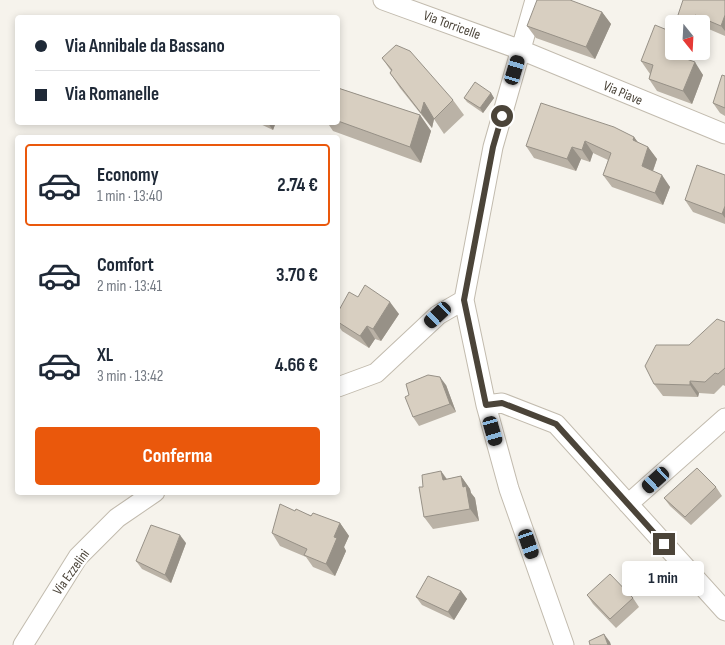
<!DOCTYPE html>
<html lang="it">
<head>
<meta charset="utf-8">
<style>
  body { margin:0; font-family:"Sofia Sans Condensed",sans-serif; background:#f2f2f3; color:#1f2937; height:100vh; display:flex; flex-direction:column; font-size:19px; white-space:nowrap }
  * { box-sizing:border-box; margin:0 }
  p { font-size:16px; color:#747a83 }
  .icon { flex:none; width:28px; height:28px; fill:none; stroke:currentColor; stroke-width:2; stroke-linecap:round; stroke-linejoin:round }
  .map { position:relative; flex:1; overflow:hidden }
  .sheet { position:absolute; left:15px; top:135px; width:325px; height:360px; display:flex; flex-direction:column; background:#fff; border-radius:5px; box-shadow:0 2px 8px #0003 }
  .sheet>* { flex:none }
  .top-card { position:absolute; left:15px; top:15px; width:325px; height:110px; border-radius:5px; box-shadow:0 2px 8px #0003; display:grid; align-content:center; height:110px; padding:0 20px; background:#fff }
  .needle { width:32px; rotate:162deg }
  .buttons { position:absolute; left:665px; top:15px; display:grid; gap:10px }
  .buttons a { display:grid; place-items:center; width:45px; height:45px; border-radius:5px; background:#fff; box-shadow:0 2px 8px #0003; font-size:25px }
  .end { position:absolute; width:22px; height:22px; margin:-11px; border:6px solid #4b4439; background:#fff; box-shadow:0 0 0 2px #fff }
  .from { border-radius:50% }
  .bubble { position:absolute; height:35px; border-radius:5px; background:#fff; box-shadow:0 2px 8px #0003; font-size:16px; font-weight:700; line-height:35px; text-align:center }
  .car { position:absolute; width:15px; height:30px; margin:-15px -8px; border-radius:6px; box-shadow:0 0 4px 1px #0007; background:linear-gradient(#222 24%,#8ab4d8 0 40%,#222 0 76%,#8ab4d8 0 86%,#222 0) }
  .top-card b { display:flex; align-items:center; gap:18px; height:48px; font-size:19px }
  .top-card b+b { border-top:1px solid #e0e1e3 }
  .top-card i { width:12px; height:12px; background:#1f2937 }
  ul { padding:9px 0 0; list-style:none }
  li { display:flex; align-items:center; gap:15px; height:82px; margin:0 10px 8px; padding:0 10px; border:2px solid transparent; border-radius:5px }
  li div { flex:1 }
  li b { display:block; font-size:19px }
  li em { font-style:normal; font-weight:700 }
  li.active { border-color:#ea580c }
  li>.icon { width:45px; height:45px; stroke-width:1.5 }
  .action { display:flex; gap:10px; margin-top:auto; padding:10px 20px }
  .action a { flex:1; height:58px; border-radius:5px; background:#ea580c; color:#fff; font-size:20px; font-weight:700; line-height:58px; text-align:center }
  .map>svg:first-child { display:block }
</style>
</head>
<body>
<div class="map">
<svg width="725" height="645" viewBox="0 0 725 645">
  <rect width="100%" height="100%" fill="#f6f3ec"/>
  <g fill="none" stroke-linecap="round" stroke-linejoin="round">
    <g stroke="#c2bbae" stroke-width="21">
      <path id="minor" d="M383,0L521,50L725,134
        M535,0L493,147L464,300L486,405L509,489L564,645
        M338,387L376,373L438,315L464,300
        M486,405L502,403L556,424L725,611
        M628,504L725,418
        M23,645L78,557L117,518L155,492"/>
    </g>
    <use href="#minor" stroke="#fff" stroke-width="19"/>
  </g>
  <path fill="#bab2a6" d="M725,0V36L704,27L701,33V24H675Z
    M602,12L611,24L595,59L536,38L527,26Z
    M382,58L453,100L464,115L444,134L434,119L432,128L400,88L390,73L391,71Z
    M690,60L703,75L692,104L657,91L649,79L650,74L641,61Z
    M725,76V116L720,113L713,103Z
    M338,88L420,115L431,131L421,163L333,131L327,122H338Z
    M491,93L494,98L483,113L467,102L464,98Z
    M256,122H276L273,130Z
    M634,137L638,143L648,147L657,159L653,171L670,187L663,205L612,187L603,175L608,160L593,153L590,162L581,159L576,171L534,158L526,146Z
    M725,175V224L693,212L685,200Z
    M358,297L399,314L381,341L375,339L369,348L342,331L338,325V312Z
    M725,322V386L723,385L714,394L699,393L698,397L663,396L654,384L689,345Z
    M446,385L456,412L419,426L413,417L409,395Z
    M441,471L447,479L461,476L470,489L471,493L475,498L479,521L433,529L424,517L423,487Z
    M716,487L722,496L691,525L670,506L664,498Z
    M295,511L340,523L349,536L344,547L346,551L335,576L313,567L306,557L280,546L272,533Z
    M186,543L171,583L142,569L136,561Z
    M461,591L467,599L454,620L422,605L416,597Z
    M587,595L633,598L639,607L616,628L593,604Z"/>
  <path fill="#979187" d="M602,12L611,24L595,59L586,47Z
    M695,15L701,24H691Z
    M725,15V31L721,26Z
    M701,24L704,27L701,33Z
    M680,51H694L687,68L678,56Z
    M695,62L703,75L692,104L683,91Z
    M491,93L494,98L483,113L480,108Z
    M424,102L434,119L432,128L421,113Z
    M420,115L431,131L421,163L410,147Z
    M267,122H276L273,130Z
    M634,137L643,149L633,140Z
    M585,141L593,153L590,162L582,150Z
    M572,147L581,159L576,171L567,159Z
    M648,147L657,159L650,179L642,166Z
    M662,175L670,187L663,205L655,193Z
    M725,206V218L722,214Z
    M390,302L399,314L381,341L373,329Z
    M367,326L375,339L369,348L360,336Z
    M440,377L446,385L456,412L450,404Z
    M690,381L699,393L698,397L690,385Z
    M441,471L449,483L443,480Z
    M461,476L470,489L471,493L475,498L479,521L470,509L463,487Z
    M340,523L349,536L344,547L346,551L335,576L326,564L334,537Z
    M180,535L186,543L171,583L165,575Z
    M461,591L467,599L454,620L448,612Z
    M604,634L610,642L611,645H608Z"/>
  <path fill="#d8cfc1" stroke="#979187" d="M537,0H570L602,12L586,47L527,26Z
    M683,0H725V15L721,26L695,15L691,24H675Z
    M655,25L672,32L674,27V51H680L678,56L695,62L683,91L649,79L653,65L641,61Z
    M396,45L410,51L453,100L434,119L424,102L421,113L390,73L392,70L382,58Z
    M722,75L725,76V108L713,103Z
    M475,82L491,93L480,108L464,98Z
    M338,88L420,115L410,147L338,121Z
    M541,103L614,127L634,137L633,140L648,147L642,166L662,175L655,193L603,175L611,153L585,141L582,150L572,147L567,159L526,146Z
    M697,165L725,175V206L722,214L685,200Z
    M365,285L390,302L373,329L367,326L360,336L338,322V312L349,292L358,297Z
    M717,319L725,322V368L718,374L715,373L705,382L690,381V385L654,384L645,366L656,345H689Z
    M428,375L440,377L450,404L413,417L405,397L409,395L406,384Z
    M697,468L716,487L685,517L664,498Z
    M441,471L443,480L461,476L463,487L466,486L470,509L424,517L419,487H423L422,475Z
    M280,504L295,511L296,509L311,516L313,513L340,523L334,537L337,538L326,564L304,555L307,549L272,533Z
    M151,525L180,535L165,575L136,561Z
    M610,574L633,598L610,619L587,595Z
    M428,576L461,591L448,612L416,597Z
    M604,634L608,645H590L589,641Z"/>
  <g fill="none" stroke-linecap="round" stroke-linejoin="round">
    <path stroke="#4b4439" stroke-width="6" d="M502,116L493,147L464,300L486,405L502,403L556,424L664,544"/>
  </g>
  <g text-anchor="middle" dominant-baseline="central" stroke-width="5" stroke-linejoin="round" paint-order="stroke">
    <g font-size="14" fill="#4b4439" stroke="#fff">
      <text transform="translate(452 25) rotate(20)">Via Torricelle</text>
      <text transform="translate(623 93) rotate(23)">Via Piave</text>
      <text transform="translate(71 572) rotate(-54)">Via Ezzelini</text>
    </g>
  </g>
</svg>
<div class="buttons">
<a><svg class="needle" viewBox="-14 -14 28 28"><path d="M0-13l5 13h-10z" fill="#e53935"/><path d="M0 13l5-13h-10z" fill="#747a83"/></svg></a>
</div>
<i class="end from" style="left:502px;top:116px"></i>
<i class="end" style="left:664px;top:544px"></i>
<div class="bubble" style="left:622px;top:561px;width:82px">1 min</div>
<i class="car" style="left:515px;top:70px;rotate:17deg"></i>
<i class="car" style="left:438px;top:315px;rotate:227deg"></i>
<i class="car" style="left:493px;top:431px;rotate:164deg"></i>
<i class="car" style="left:656px;top:480px;rotate:228deg"></i>
<i class="car" style="left:529px;top:544px;rotate:161deg"></i>
<div class="top-card">
<b><i class="from"></i>Via Annibale da Bassano</b>
<b><i></i>Via Romanelle</b>
</div>
<section class="sheet">
<ul>
<li class="active"><svg class="icon" aria-label="car" viewBox="0 0 24 24"><path d="M5 17H2v-5l4-1 3-4h7l3 4 3 1v5h-3M9 17h6M6 11h13"/><circle cx="7" cy="17" r="2"/><circle cx="17" cy="17" r="2"/></svg><div><b>Economy</b><p>1 min · 13:40</p></div><em>2.74 €</em></li>
<li><svg class="icon" aria-label="car" viewBox="0 0 24 24"><path d="M5 17H2v-5l4-1 3-4h7l3 4 3 1v5h-3M9 17h6M6 11h13"/><circle cx="7" cy="17" r="2"/><circle cx="17" cy="17" r="2"/></svg><div><b>Comfort</b><p>2 min · 13:41</p></div><em>3.70 €</em></li>
<li><svg class="icon" aria-label="car" viewBox="0 0 24 24"><path d="M5 17H2v-5l4-1 3-4h7l3 4 3 1v5h-3M9 17h6M6 11h13"/><circle cx="7" cy="17" r="2"/><circle cx="17" cy="17" r="2"/></svg><div><b>XL</b><p>3 min · 13:42</p></div><em>4.66 €</em></li>
</ul>
<div class="action"><a>Conferma</a></div>
</section>
</div>
</body>
</html>
